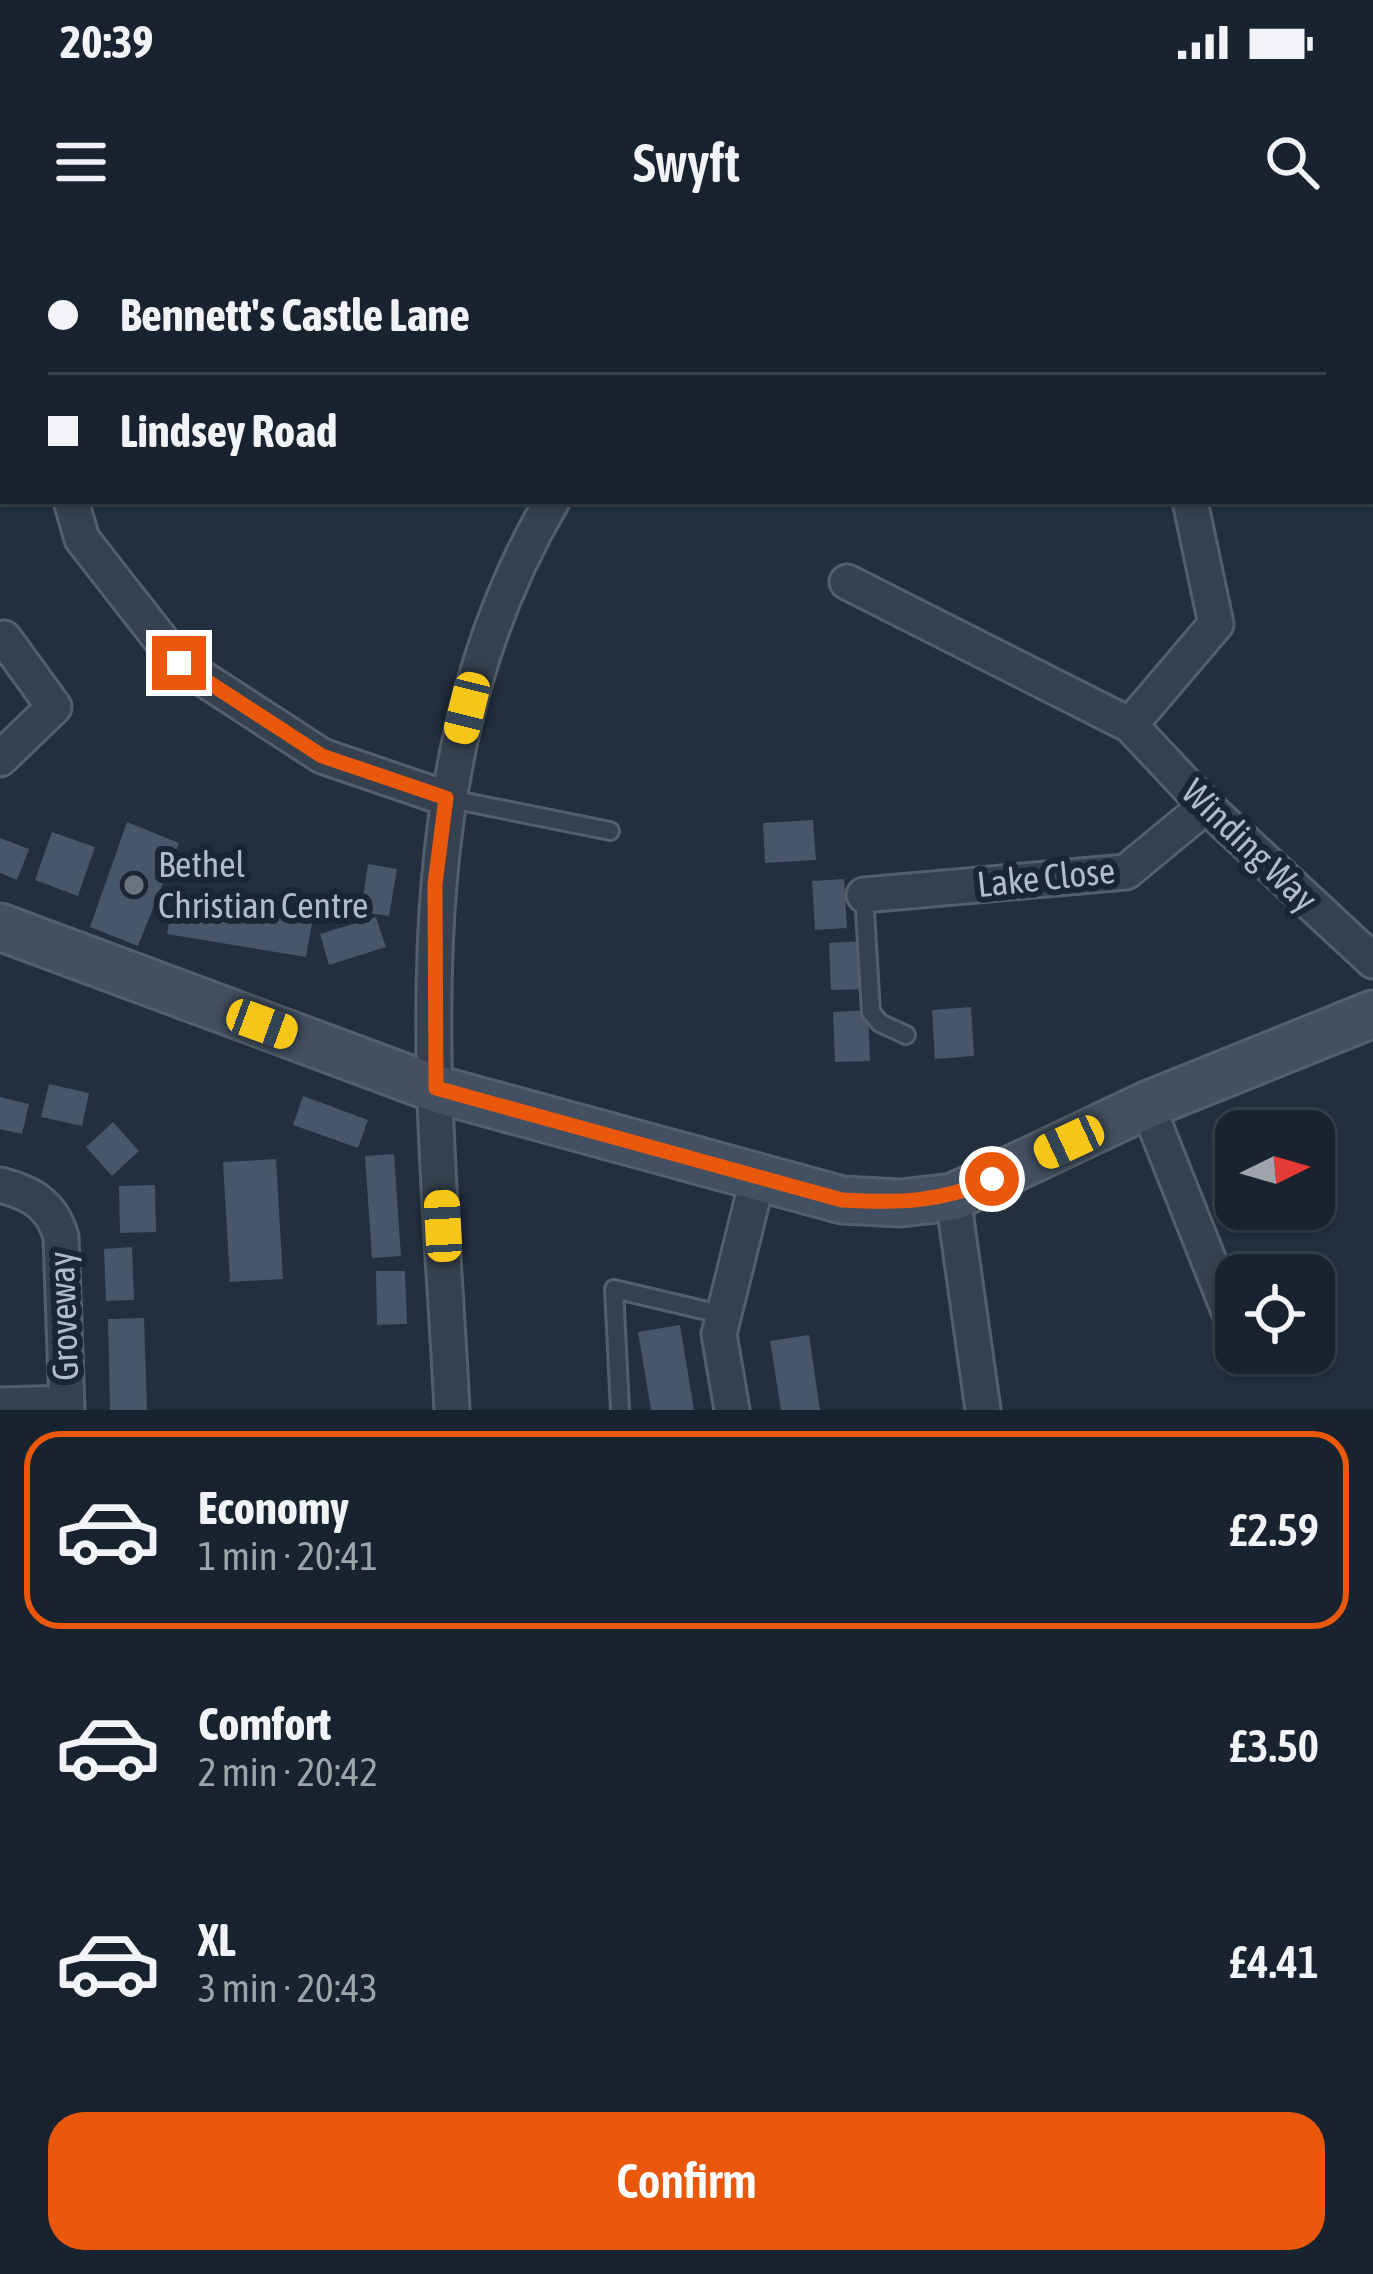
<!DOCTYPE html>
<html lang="en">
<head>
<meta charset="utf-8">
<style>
  body { margin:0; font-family:"Asap Condensed",sans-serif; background:#222b37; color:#f1f3f6; height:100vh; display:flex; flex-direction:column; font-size:45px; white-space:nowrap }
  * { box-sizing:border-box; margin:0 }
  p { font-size:39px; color:#9fa4aa }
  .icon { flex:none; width:66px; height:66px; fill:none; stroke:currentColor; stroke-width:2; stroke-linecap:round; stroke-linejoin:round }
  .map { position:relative; height:1170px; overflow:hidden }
  .details { display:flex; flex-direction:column; background:#19232f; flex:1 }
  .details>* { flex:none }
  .hud { position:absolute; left:0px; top:0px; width:1374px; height:264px; box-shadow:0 3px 9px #0004,0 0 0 3px #37404b; display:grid; align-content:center; height:264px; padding:0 48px; background:#19232f }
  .needle { width:78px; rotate:85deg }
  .fabs { position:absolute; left:1215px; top:870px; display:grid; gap:24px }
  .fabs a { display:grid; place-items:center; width:120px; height:120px; border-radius:24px; background:#19232f; box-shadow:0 3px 9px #0004,0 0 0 3px #37404b; font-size:60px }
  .end { position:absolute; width:54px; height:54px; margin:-27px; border:15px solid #ea580c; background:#fff; box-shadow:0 0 0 6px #fff }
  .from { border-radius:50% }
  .car { position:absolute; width:36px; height:72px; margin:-36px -18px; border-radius:15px; box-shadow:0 0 9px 3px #0007; background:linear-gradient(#f5c518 24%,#345 0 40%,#f5c518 0 76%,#345 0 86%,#f5c518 0) }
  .hud b { display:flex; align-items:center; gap:42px; height:114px; font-size:45px }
  .hud b+b { border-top:3px solid #37404b }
  .hud i { width:30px; height:30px; background:#f1f3f6 }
  ul { padding:21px 0 0; list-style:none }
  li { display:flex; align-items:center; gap:36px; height:198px; margin:0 24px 18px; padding:0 24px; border:6px solid transparent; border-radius:36px }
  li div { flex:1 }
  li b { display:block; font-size:45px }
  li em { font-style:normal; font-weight:600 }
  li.current { border-color:#ea580c }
  li>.icon { width:108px; height:108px; stroke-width:1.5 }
  .primary-button { display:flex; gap:24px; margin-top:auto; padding:24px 48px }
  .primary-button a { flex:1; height:138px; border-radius:36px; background:#ea580c; color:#fff; font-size:48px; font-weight:600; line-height:138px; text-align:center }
  .status { display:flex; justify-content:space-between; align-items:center; height:84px; padding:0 60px; background:#19232f; direction:ltr }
  .status svg { height:33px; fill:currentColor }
  header { display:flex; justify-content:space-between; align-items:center; height:156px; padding:0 48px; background:#19232f; font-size:54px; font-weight:600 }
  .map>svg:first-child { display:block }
</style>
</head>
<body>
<div class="status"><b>20:39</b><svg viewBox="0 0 49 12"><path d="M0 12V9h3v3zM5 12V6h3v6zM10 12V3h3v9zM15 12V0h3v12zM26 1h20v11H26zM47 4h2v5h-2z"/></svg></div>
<header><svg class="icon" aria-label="menu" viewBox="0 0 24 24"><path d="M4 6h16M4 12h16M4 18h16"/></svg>Swyft<svg class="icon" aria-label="search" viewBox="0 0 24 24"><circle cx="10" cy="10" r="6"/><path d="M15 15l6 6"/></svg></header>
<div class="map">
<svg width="1373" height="1170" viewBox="0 0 1373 1170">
  <rect width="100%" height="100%" fill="#212f3f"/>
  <path fill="#475668" d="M813,580L816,620L765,623L763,583Z
    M127,582L179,603L138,706L90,687Z
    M52,592L95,607L78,656L35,640Z
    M0,598L29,609L17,640L0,633Z
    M368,624L397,629L389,676L361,672Z
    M844,639L847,688L815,690L812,641Z
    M173,660L312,683L306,717L167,694Z
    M376,677L386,707L329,725L320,694Z
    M866,701L868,749L831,750L829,703Z
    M971,767L974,816L935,819L932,770Z
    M868,770L870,821L835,822L833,772Z
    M49,844L89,853L82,886L41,877Z
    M303,856L368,880L358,908L293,885Z
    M0,857L29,864L22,894L0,889Z
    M113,882L139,911L112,936L86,907Z
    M394,914L401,1016L372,1018L365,916Z
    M276,919L283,1039L230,1042L223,922Z
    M155,945L156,992L120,993L119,946Z
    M132,1007L134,1060L106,1061L104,1009Z
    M376,1031H405L407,1084L377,1085Z
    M144,1078L147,1170H110L108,1079Z
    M680,1085L694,1170H651L638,1092Z
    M809,1095L820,1170H781L770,1101Z"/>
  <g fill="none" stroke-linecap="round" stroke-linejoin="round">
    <g stroke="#535f6c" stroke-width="22">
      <path id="lane" d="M446,558L610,591
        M864,655L871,772L880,783L906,795
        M620,1170L614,1049L724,1075"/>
    </g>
    <g stroke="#535f6c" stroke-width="39">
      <path id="street" d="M0,0L3,12
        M329,3L332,0
        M731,3L733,0
        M1371,23H1373
        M0,171L3,170
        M71,261L82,299L179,423L322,516L445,558
        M847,342L1130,485L1206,566L1373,721
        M1130,485L1216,384L1190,261
        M0,519L54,467L4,398
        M864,655L1126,632L1206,566
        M1147,865L1236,1089
        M0,945C32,953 52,965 61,997L67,1170
        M953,957L983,1170
        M1246,1113L1247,1116
        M0,1165L67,1163
        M452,1170C437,864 389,538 552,261
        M732,1170L719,1094L757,941"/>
    </g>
    <g stroke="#535f6c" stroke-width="51">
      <path id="secondary" d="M0,687L436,849L842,960L901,963L953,957L1147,865L1373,774"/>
    </g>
    <use href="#lane" stroke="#35414e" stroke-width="16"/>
    <use href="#street" stroke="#35414e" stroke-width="33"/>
    <use href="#secondary" stroke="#435062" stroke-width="45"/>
  </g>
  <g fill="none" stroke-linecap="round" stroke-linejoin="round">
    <path stroke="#ea580c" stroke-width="15" d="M179,423L322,516L446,558L435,644L436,848L842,960C897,963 941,963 992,939"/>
  </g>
  <circle fill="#6b7280" stroke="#1a2633" stroke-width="4.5" cx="134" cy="645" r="12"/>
  <g text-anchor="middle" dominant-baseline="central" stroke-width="12" stroke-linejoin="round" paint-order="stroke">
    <g font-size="36" fill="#b1bcca" stroke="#1a2633">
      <text transform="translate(1250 605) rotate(44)">Winding Way</text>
      <text transform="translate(1046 637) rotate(-6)">Lake Close</text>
      <text transform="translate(63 1076) rotate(-92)">Groveway</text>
    </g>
    <g font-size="36" fill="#b1bcca" stroke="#1a2633" text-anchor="start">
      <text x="158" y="624">Bethel<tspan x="158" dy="41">Christian Centre</tspan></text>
    </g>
  </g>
</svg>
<div class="fabs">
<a><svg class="needle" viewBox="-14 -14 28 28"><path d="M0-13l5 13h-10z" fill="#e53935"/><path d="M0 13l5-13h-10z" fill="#9fa4aa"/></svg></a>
<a><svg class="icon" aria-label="locate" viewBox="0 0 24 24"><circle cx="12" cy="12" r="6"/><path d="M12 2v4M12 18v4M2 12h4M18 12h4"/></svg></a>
</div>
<i class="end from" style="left:992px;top:939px"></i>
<i class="end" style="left:179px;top:423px"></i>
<i class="car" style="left:467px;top:468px;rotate:194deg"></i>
<i class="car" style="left:262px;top:784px;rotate:110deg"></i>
<i class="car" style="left:1069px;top:902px;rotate:245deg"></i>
<i class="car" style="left:443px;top:986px;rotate:357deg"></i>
<div class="hud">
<b><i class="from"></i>Bennett's Castle Lane</b>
<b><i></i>Lindsey Road</b>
</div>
</div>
<section class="details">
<ul>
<li class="current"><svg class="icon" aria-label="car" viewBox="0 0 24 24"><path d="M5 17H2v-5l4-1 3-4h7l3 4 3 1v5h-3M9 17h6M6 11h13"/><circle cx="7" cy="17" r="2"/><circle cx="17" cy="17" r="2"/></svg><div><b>Economy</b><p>1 min · 20:41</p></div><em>£2.59</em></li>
<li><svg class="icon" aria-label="car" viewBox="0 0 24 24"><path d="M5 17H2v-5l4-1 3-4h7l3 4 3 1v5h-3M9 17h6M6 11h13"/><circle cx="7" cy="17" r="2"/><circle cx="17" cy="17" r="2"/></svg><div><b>Comfort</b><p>2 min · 20:42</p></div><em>£3.50</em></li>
<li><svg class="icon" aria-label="car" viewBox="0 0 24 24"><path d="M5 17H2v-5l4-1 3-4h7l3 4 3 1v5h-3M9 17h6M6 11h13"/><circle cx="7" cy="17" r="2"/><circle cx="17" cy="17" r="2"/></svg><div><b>XL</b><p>3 min · 20:43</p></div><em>£4.41</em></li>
</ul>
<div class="primary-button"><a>Confirm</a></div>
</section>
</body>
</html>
